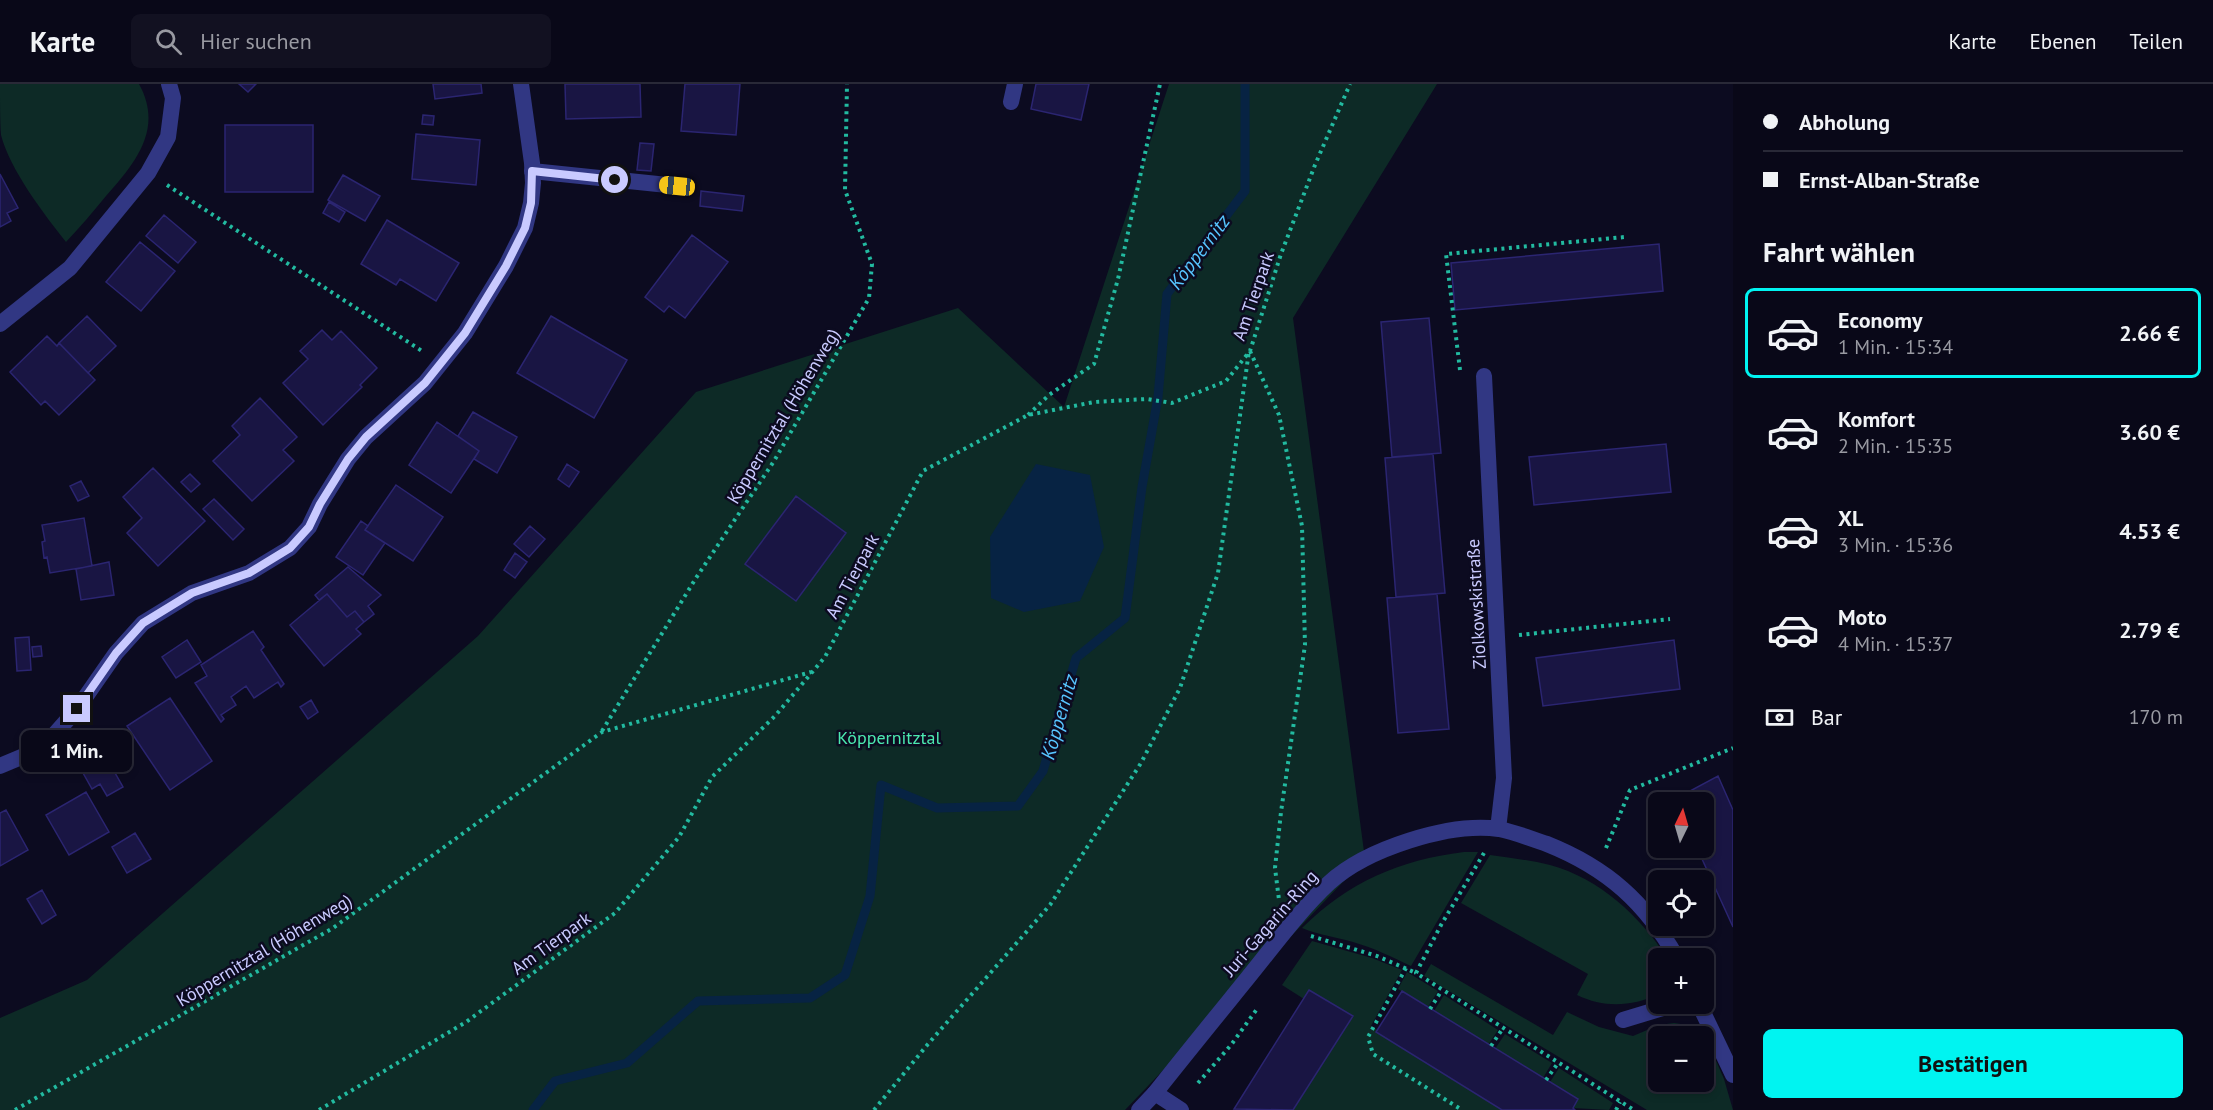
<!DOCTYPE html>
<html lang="de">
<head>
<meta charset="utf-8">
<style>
  body { margin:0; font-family:"PT Sans",sans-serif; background:#121121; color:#f1f3f6; height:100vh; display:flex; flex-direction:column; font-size:22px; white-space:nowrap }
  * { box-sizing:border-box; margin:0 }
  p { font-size:20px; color:#999aa2 }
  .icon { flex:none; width:33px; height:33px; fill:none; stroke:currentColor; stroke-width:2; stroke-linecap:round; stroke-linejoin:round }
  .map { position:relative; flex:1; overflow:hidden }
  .drawer { display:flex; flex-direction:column; background:#090818; width:480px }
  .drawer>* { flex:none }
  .guide { display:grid; align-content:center; height:132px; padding:0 30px; background:#090818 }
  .needle { width:39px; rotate:5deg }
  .tools { position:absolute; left:1648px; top:708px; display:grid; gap:12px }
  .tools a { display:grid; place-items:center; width:66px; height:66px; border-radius:9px; background:#090818; box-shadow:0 3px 9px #0003,0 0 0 2px #292937; font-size:30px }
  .end { position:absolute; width:27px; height:27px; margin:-14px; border:8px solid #c9caff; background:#111; box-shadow:0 0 0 3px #111 }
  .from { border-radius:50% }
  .bubble { position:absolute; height:42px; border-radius:9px; background:#090818; box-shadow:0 3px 9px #0003,0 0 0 2px #292937; font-size:20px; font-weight:700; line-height:42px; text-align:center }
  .car { position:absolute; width:18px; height:36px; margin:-18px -9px; border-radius:8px; box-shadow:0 0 4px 2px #0007; background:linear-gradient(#f5c518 24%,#345 0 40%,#f5c518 0 76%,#345 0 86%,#f5c518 0) }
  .guide b { display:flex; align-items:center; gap:21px; height:57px; font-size:22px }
  .guide b+b { border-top:2px solid #292937 }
  .guide i { width:15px; height:15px; background:#f1f3f6 }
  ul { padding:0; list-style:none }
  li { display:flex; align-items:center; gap:18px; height:90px; margin:0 12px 9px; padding:0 18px; border:3px solid transparent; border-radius:9px }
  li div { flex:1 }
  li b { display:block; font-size:22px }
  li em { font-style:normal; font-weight:700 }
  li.selected { border-color:#00f4f1 }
  li>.icon { width:54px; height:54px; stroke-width:1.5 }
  h2 { padding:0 30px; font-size:27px; line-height:72px }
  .pay { display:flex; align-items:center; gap:15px; height:66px; padding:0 30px; font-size:22px }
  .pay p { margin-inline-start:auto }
  .button { display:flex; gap:12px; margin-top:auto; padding:12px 30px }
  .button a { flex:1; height:69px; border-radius:9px; background:#00f4f1; color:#111; font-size:24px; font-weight:700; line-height:69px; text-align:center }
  header { display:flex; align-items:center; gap:36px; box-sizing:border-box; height:84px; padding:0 30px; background:#090818; border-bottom:2px solid #292937 }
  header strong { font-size:28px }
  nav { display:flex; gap:33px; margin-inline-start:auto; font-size:21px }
  .search { width:420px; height:54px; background:#121121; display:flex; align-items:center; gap:15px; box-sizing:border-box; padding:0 21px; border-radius:9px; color:#999aa2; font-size:22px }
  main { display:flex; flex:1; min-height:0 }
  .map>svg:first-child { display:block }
</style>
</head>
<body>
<header>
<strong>Karte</strong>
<div class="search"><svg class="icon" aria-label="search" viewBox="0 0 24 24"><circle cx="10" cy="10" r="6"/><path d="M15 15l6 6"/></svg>Hier suchen</div>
<nav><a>Karte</a><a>Ebenen</a><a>Teilen</a></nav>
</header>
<main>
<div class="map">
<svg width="1733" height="1026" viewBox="0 0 1733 1026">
  <rect width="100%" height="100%" fill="#0c0b20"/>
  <path fill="#0d2a26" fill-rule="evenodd" d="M0,0H139C164,45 135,79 106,112C93,128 80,143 66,158C44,130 10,86 1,51C0,38 0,14 0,0Z
    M1169,0H1437L1293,234L1365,775L1125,1026H0V934L87,896L478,552L696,308L958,224L1064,323Z
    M1464,768H1478L1411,882C1392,873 1374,864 1353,858C1336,853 1319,851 1302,844C1349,798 1399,776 1464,768Z
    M1490,771C1510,774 1530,776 1550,781C1599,794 1641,833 1667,874H1659V910C1631,923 1604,924 1577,911L1588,890L1461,819Z
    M1312,857L1372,874L1402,886L1371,942L1502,1026H1293L1353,932L1304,915L1282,901Z
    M1431,880L1553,951L1567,928L1599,943L1633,952L1659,941L1674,939L1688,941L1700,946L1707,956L1724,995L1733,1026H1647L1424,892ZM1659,952H1704V998H1659Z
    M1407,888L1438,907L1428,923L1398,905Z
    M1444,911L1498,946L1488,961L1434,927Z
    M1505,950L1552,979L1543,994L1495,965Z
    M1559,984L1613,1019L1609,1026L1573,1024L1550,998Z"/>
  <path fill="#072343" d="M1036,380L1090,391L1104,463L1080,517L1024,528L991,514L990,453Z"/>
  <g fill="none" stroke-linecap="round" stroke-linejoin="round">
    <path stroke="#072343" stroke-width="9" d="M533,1026L555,997L627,979L698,917L810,914L845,891L870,812L881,701L937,724L1018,722L1043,687L1076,574L1125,534L1142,403L1158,313L1167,210L1245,107V0"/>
  </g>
  <path fill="#191543" stroke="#2b2571" stroke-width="1.5" d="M239,0H256L248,8Z
    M433,0H481L482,9L435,15Z
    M565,0H640L641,33L566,35Z
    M685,0H740L736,51L681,47Z
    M1036,0H1089L1081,36L1031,25Z
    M423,31L434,32L433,41L422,40Z
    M225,41H313V108H225Z
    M416,50L480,56L476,101L412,95Z
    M640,59L654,60L651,87L637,86Z
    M0,90L18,124L7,129L11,137L0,143Z
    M343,91L380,112L365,137L328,116Z
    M701,107L744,112L742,127L700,122Z
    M329,118L345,128L339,138L323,129Z
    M164,131L196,158L178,179L146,152Z
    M387,136L459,179L436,217L400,195L396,201L361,180Z
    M692,151L728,178L685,234L669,222L664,228L645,213Z
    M140,158L175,187L141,227L106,198Z
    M1659,160L1663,207L1455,226L1451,179Z
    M87,232L116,262L88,289L59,259Z
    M551,232L627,276L594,334L517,289Z
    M1429,234L1441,369L1392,373L1381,238Z
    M322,246L332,256L341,247L377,284L360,301L362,303L323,341L283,299L308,275L300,267Z
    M47,252L57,262L59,259L95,296L59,331L45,317L41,321L10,288Z
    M260,314L297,353L283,366L294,377L252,417L213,377L240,351L232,342Z
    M473,328L517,353L497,389L474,375L479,367L458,352Z
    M437,338L479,367L451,409L409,381Z
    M1666,360L1671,408L1534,421L1529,373Z
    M1433,370L1445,509L1396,513L1385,374Z
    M567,380L579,388L569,403L558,395Z
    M153,384L205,437L158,482L127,449L142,434L123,413Z
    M190,390L200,400L191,408L181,398Z
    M81,397L89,412L78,417L70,402Z
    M396,401L443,433L413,477L365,446Z
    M796,412L846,449L796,517L745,480Z
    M214,415L244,445L233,456L203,425Z
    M84,434L92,482L50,489L47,473L44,474L42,458L45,457L42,441Z
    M361,437L368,442L365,446L385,459L363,491L336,473Z
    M530,442L545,455L529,473L514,460Z
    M515,469L527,478L515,494L504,486Z
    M109,478L114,511L81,516L76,485Z
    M348,483L381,511L368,522L374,530L364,538L355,527L347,533L327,510L319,516L315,511Z
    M327,510L347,533L355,527L364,538L356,545L361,550L324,582L290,541Z
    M1437,510L1449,645L1398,649L1387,514Z
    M253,547L264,563L261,566L284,600L281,603L278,598L254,614L246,602L231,613L236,621L221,631L224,635L221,638L195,599L207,592L201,581Z
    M29,553L31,586L17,587L15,554Z
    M187,556L201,578L176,594L162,573Z
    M1674,556L1680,605L1543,622L1536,574Z
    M41,562L42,572L33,573L32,563Z
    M170,614L212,677L170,706L127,642Z
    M311,616L318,628L308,635L300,623Z
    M102,666L123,703L107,712L100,700L92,705L78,680Z
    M1718,692L1733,726V843L1697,764H1704V718H1677L1675,715Z
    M86,708L109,748L69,771L46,731Z
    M6,726L28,766L0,782V729Z
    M135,749L151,775L127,789L112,763Z
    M42,806L56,831L42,840L27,815Z
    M1309,906L1353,932L1293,1026L1234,1025Z
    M1402,907L1578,1015L1573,1024L1575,1026H1502L1376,948Z"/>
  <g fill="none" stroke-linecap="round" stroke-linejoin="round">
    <path stroke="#22baa0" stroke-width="4" stroke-dasharray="3 4.5" stroke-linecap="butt" d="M167,101L422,267
      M1250,267L1279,331L1302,442L1305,561L1281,728L1275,784L1279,816
      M1460,286L1446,170L1625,153
      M1028,331L1049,311L1094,280L1118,195L1160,0
      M1519,551L1670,535
      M602,647L696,494L774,377L869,214L872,180L845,106L847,0
      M1606,764L1630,706L1733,664
      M1484,769L1441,841L1416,889L1634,1026
      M1311,852L1377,872L1416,889
      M1406,884L1368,953L1373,970L1462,1026
      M1430,925L1442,906
      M1491,962L1503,944
      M1546,996L1558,979
      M1198,999L1231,961L1257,925
      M15,1026L333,844L602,648L811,588
      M319,1026L466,938L615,829L679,753L712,693L775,632L825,573L923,387L1028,331L1094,318L1147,315L1172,319L1226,297L1250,267L1281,170L1315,81L1350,0
      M874,1026L928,960L1050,821L1141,679L1180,604L1218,489L1249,267
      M1616,1026L1620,1018"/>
    <path stroke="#313783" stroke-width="16" d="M532,87L677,102
      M1623,936L1676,920
      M1155,1009L1181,1026"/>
    <path stroke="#313783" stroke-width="16" d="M1011,18L1015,0
      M0,240L70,184L148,89L168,53L173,14L169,0
      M1484,292L1504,694L1498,745
      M0,682L33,668L54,651L77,625L116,569L143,539L192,509L249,489L290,464L309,443L320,420L348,375L366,353L425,299L465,249L506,182L525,144L531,119L533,99L532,79L521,0
      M1699,920L1733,991
      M1139,1026L1155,1009C1185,971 1216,933 1246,896C1273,863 1298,828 1329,799C1366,765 1449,738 1499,745C1515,748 1531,755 1547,760C1607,784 1645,818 1677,874"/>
  </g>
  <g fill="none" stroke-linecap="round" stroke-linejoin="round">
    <path stroke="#c9caff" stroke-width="8" d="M77,625L116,569L143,539L192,509L249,489L290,464L309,443L320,420L348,375L366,353L425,299L465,249L506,182L525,144L531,119L532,87L615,96"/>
  </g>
  <g text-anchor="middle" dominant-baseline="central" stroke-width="5" stroke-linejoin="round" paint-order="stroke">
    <g font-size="18" fill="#c9caff" stroke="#0c0b20">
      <text transform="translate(1253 212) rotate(-71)">Am Tierpark</text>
      <text transform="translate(783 332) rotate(-59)">Köppernitztal (Höhenweg)</text>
      <text transform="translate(852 492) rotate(-62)">Am Tierpark</text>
      <text transform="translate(1476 520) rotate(-93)">Ziolkowskistraße</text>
      <text transform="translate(1270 839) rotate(-49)">Juri-Gagarin-Ring</text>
      <text transform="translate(551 859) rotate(-36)">Am Tierpark</text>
      <text transform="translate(264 866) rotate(-31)">Köppernitztal (Höhenweg)</text>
    </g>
    <g font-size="18" fill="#4be9b0" stroke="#0c0b20">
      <text x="889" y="653">Köppernitztal</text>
    </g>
    <g font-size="20" font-style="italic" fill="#57c5ff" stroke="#0c0b20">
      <text transform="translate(1199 168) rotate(-53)">Köppernitz</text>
      <text transform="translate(1059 633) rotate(-74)">Köppernitz</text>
    </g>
  </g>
</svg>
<div class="tools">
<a><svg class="needle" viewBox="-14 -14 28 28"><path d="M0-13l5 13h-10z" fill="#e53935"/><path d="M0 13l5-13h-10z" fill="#999aa2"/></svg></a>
<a><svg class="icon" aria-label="locate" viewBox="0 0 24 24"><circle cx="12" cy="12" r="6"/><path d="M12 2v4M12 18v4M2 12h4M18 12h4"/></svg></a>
<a>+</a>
<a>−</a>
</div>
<i class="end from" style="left:615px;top:96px"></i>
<i class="end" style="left:77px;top:625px"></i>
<div class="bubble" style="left:21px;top:646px;width:111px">1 Min.</div>
<i class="car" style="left:677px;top:102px;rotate:276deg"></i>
</div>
<section class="drawer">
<div class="guide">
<b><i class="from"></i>Abholung</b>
<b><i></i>Ernst-Alban-Straße</b>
</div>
<h2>Fahrt wählen</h2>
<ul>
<li class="selected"><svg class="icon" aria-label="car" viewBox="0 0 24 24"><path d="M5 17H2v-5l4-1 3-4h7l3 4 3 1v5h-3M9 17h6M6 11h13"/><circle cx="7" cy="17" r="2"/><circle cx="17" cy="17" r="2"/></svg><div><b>Economy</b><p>1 Min. · 15:34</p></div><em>2.66 €</em></li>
<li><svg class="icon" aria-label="car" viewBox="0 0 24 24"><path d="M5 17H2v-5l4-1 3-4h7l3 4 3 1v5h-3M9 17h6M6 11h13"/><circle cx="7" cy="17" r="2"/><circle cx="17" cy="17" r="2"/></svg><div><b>Komfort</b><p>2 Min. · 15:35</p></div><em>3.60 €</em></li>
<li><svg class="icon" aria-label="car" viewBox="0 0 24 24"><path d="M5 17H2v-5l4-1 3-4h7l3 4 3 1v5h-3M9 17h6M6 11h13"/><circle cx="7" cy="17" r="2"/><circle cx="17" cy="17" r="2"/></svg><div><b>XL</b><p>3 Min. · 15:36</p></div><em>4.53 €</em></li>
<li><svg class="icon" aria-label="car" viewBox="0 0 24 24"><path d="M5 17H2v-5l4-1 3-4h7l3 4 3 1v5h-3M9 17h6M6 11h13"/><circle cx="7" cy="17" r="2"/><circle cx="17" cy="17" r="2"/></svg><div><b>Moto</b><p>4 Min. · 15:37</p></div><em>2.79 €</em></li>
</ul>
<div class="pay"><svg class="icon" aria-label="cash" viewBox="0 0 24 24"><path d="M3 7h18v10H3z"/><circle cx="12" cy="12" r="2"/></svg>Bar<p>170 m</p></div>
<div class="button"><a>Bestätigen</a></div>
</section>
</main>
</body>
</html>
